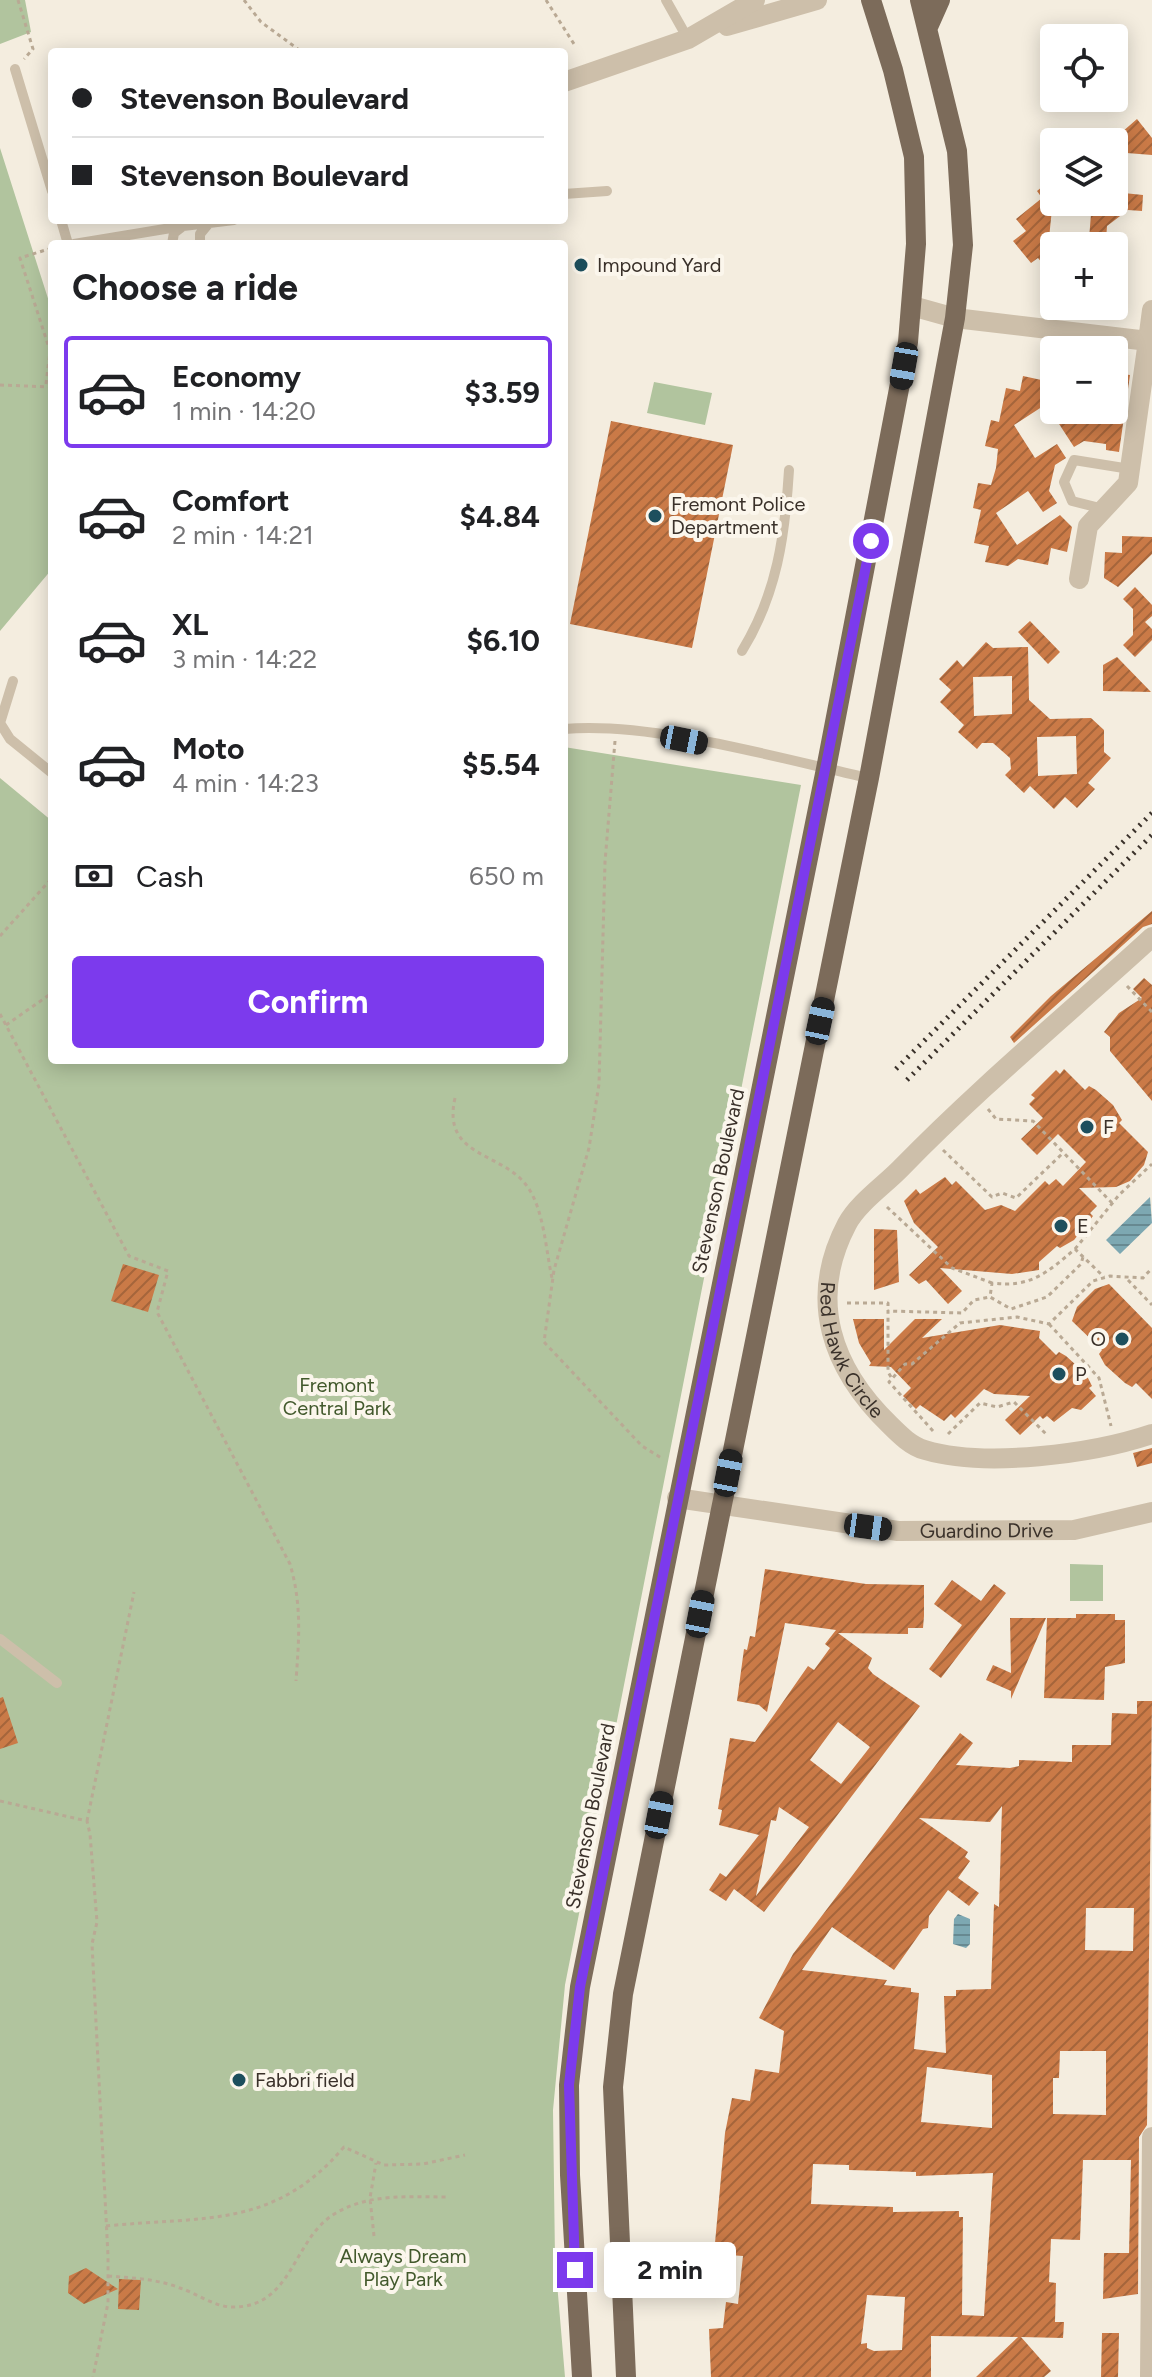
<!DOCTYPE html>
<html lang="en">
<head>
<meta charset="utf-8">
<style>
  body { margin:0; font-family:Figtree,sans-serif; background:#f2f2f2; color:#202124; height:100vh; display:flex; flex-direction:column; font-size:30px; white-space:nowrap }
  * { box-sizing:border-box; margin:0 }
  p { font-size:26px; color:#757577 }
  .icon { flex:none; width:44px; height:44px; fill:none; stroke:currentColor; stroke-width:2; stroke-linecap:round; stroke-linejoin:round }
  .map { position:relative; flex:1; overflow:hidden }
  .panel { position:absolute; left:48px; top:240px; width:520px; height:824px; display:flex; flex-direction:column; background:#fff; border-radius:8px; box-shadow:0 4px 20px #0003 }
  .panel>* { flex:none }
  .hud { position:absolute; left:48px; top:48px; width:520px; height:176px; border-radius:8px; box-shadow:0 4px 20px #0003; display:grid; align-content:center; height:176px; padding:0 24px; background:#fff }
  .controls { position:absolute; left:1040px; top:24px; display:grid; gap:16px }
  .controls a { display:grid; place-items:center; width:88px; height:88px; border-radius:8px; background:#fff; box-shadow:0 4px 20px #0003; font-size:40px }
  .end { position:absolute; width:36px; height:36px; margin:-18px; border:10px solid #7c3aed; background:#fff; box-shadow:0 0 0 4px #fff }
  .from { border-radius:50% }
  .bubble { position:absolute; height:56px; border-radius:8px; background:#fff; box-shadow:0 4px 20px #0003; font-size:26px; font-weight:700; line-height:56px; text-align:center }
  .car { position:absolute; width:24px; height:48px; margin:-24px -12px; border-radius:10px; box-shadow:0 0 6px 2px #0007; background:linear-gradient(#222 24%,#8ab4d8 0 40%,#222 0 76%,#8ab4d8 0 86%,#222 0) }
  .hud b { display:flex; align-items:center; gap:28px; height:76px; font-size:30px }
  .hud b+b { border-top:2px solid #e0e0e0 }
  .hud i { width:20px; height:20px; background:#202124 }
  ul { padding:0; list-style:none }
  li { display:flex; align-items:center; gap:24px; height:112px; margin:0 16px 12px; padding:0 8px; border:4px solid transparent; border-radius:8px }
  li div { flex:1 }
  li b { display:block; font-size:30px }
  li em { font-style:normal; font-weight:700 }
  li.selected { border-color:#7c3aed }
  li>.icon { width:72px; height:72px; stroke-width:1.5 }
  h2 { padding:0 24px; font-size:36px; line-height:96px }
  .pay { display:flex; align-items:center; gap:20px; height:88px; padding:0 24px; font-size:30px }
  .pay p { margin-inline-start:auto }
  .action { display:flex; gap:16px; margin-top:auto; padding:16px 24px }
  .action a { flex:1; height:92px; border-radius:8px; background:#7c3aed; color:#fff; font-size:32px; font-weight:700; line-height:92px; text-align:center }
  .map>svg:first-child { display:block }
</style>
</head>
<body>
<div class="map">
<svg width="1152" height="2377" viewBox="0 0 1152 2377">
  <defs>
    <pattern id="water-rules" width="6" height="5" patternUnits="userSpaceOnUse" patternTransform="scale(2)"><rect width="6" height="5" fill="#7da8b2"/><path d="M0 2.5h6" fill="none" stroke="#678991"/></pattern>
    <pattern id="building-hatch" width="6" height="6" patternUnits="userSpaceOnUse" patternTransform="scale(2)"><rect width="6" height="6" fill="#ca7a47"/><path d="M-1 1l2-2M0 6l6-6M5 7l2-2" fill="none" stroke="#a5653b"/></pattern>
  </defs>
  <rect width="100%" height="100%" fill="#f4eddf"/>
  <path fill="#b1c49e" d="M0,0H25L31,32L0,44Z
    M0,148L52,311V569L0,631Z
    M654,382L712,393L705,425L647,413Z
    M564,747L801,785L565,1985L553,2110L555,2259L565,2377H0V778L52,821V1060H564Z
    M1070,1564L1103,1565V1601H1070Z"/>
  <path fill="url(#water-rules)" d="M1150,1197L1152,1223L1120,1254L1106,1240Z
    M958,1914L970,1919V1944L966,1948L953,1944L954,1919Z"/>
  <path fill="url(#building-hatch)" fill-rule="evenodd" d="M1137,119L1152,138V155L1114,152V139Z
    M1054,177V212L1052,209L1048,248H1054V277L1038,258L1031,263L1013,241L1026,231L1016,219L1042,198L1037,191Z
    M1114,192L1143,195L1142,211L1128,210L1107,226L1106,240L1089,239L1092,202H1114Z
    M1115,373L1130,375L1119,452L1106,450V444L1084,441L1074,447L1050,410H1083L1086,414L1109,419L1111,410H1114Z
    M1023,376L1046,381L1054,399L1014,425L1035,458L1057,444L1066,458L1055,465L1049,491L1057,503L1043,512L1028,491L996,513L1017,545L1060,515L1072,527L1067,552L1051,548L1048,565L1018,559L1008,566L985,562L989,546L974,543L981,510L973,508L978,483L991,485L996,468L998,449L985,446L991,420L999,422L1006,388L1020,391Z
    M611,421L733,445L692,648L570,624Z
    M1122,536L1152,537V554L1118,587L1104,578L1105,552L1122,553Z
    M1135,587L1152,605V616L1145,622L1152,629V640L1135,657L1123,645L1133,635V609L1123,599Z
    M1030,621L1060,652L1048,664L1018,632Z
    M986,642L993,648L1028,647L1029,700L1050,719L1091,718L1104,730V752L1111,758L1088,783L1095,789L1077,808L1065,797L1054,809L1030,786L1024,793L1005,775L1011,769L1010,758L993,743H982L977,749L958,732L964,725L940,702L951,690L939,679L957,660L963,667ZM1012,676V714L974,716L973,677ZM1076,736L1077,774L1038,776L1037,737Z
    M1117,657L1151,692L1103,691V665Z
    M1152,911V924L1143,927L1014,1043L1010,1037L1051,996Z
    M1144,978L1152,985V1101L1110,1051V1037L1104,1032L1119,1013L1142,998L1133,989Z
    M1064,1069L1085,1090L1089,1086L1096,1090L1113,1105L1122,1120L1119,1123L1148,1152L1144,1165L1130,1181L1116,1187L1079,1188L1097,1206L1090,1213L1093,1216L1074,1240L1060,1248L1057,1246L1039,1262V1270L1012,1274L940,1268L962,1291L948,1304L926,1280L919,1284L909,1275L938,1247L914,1223L904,1201L916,1189L920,1194L945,1177L952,1185L956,1181L985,1210L1001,1205L1015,1211L1045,1181L1049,1185L1056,1179L1063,1186L1086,1162L1058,1134L1037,1155L1021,1139L1043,1118L1029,1104L1035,1098L1031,1095L1056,1070L1060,1074Z
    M874,1229L897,1230L899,1282L874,1290Z
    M123,1264L159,1275L148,1312L111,1301Z
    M1109,1284L1152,1328V1399L1136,1383L1132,1387L1125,1383L1105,1365L1099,1354L1102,1350L1072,1321L1077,1307L1095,1289Z
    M853,1319H884V1350L915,1319H942L922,1338L1000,1325L1040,1331L1039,1338L1056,1355L1059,1352L1066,1356L1086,1374L1092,1386L1089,1388L1096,1396L1081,1410L1072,1408L1054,1422L1047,1416L1043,1419L1040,1416L1020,1435L1005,1420L1030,1396L994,1394L984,1389L955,1418L951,1414L944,1421L920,1405L916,1409L903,1396L911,1388L891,1367L869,1366L871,1363L859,1343Z
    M1152,1448V1463L1137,1467L1133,1453Z
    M765,1569L866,1584L924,1585V1616L923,1628H908V1634L838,1633L872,1658L868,1668L873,1674L920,1706L764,1912L734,1889L726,1901L709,1890L720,1873L726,1877L759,1835L719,1825L722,1810L718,1809L730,1738L755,1742L808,1666L814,1670L830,1648L825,1644L836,1630L785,1623L767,1712L759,1705L737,1701L744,1649L747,1650L750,1636L755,1637ZM838,1722L870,1747L841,1784L810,1760ZM779,1807L809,1827L756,1896L771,1820L776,1821Z
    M952,1580L981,1601L994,1584L1006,1593L941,1678L929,1669L962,1625L934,1604Z
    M1076,1614H1115V1620H1125V1663L1105,1667L1104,1700L1044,1698L1047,1618H1076Z
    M1010,1618H1046L1011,1699V1691L986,1680L993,1665L1011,1673Z
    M3,1697L18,1743L0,1749V1698Z
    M1137,1701H1152L1147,2125L1139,2137L1138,2294L1103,2299L1104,2253H1129L1131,2160H1083L1080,2240L1051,2239L1049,2282L1056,2283L1055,2322H1064L1063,2338L1021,2337L1051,2371L1044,2377H976L1018,2337L931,2336V2377H711L709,2329L723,2328L726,2302L738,2304L743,2256L714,2254L725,2133L732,2098L750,2101L755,2069L779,2073L784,2031L759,2018L793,1954L960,1733L973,1743L956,1765L1010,1768L1019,1766V1760L1072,1762V1745H1111L1112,1713L1137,1714ZM1002,1806L999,1907L994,1904L991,1989L956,1990V1996H944L946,2053L914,2049L919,1993L911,1992V1988L884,1985L887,1980L802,1970L832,1927L894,1970L923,1929L928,1928L929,1916L948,1890L969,1906L979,1893L958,1878L970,1861L965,1857L968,1852L919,1818L990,1822ZM1086,1908H1134L1133,1951L1085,1950ZM1060,2051H1106V2115L1053,2114V2078H1059ZM927,2067L992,2075V2128L921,2122ZM813,2164L849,2165V2170L916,2172V2176L993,2173L984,2316L962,2315L963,2217H959V2211L893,2212V2207L811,2204ZM867,2295L905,2297L902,2350L874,2351L867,2348V2343L861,2344Z
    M86,2268L118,2289L84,2304L68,2293L69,2276Z
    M119,2279L141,2280L139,2310L118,2309Z
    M1102,2333H1119L1118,2377H1101Z"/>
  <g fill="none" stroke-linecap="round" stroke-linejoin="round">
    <path stroke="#b9a994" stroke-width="3" stroke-dasharray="4 4" stroke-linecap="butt" d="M18,0L33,49L24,59
      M244,0L261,22L302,52
      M546,0L574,44
      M46,384L50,351L20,258L52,248
      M0,385L52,387
      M615,741L605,862L599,1084L589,1148L554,1270L544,1342L642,1446L663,1459
      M0,936L52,878
      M1127,986L1152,1012
      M0,1014L129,1256L168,1271L157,1312L290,1564C302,1605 299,1639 296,1681
      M6,1025L52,993
      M412,1063L413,1060
      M455,1098C441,1159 505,1151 529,1189C544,1212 546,1251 552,1278
      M988,1109L996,1119L1033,1121L1112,1203
      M943,1150L992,1197L1002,1193L1016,1198L1064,1152
      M887,1207L952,1268L992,1283
      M1075,1249L1119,1195L1152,1164
      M1083,1257L1081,1264L1047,1297L1011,1309L990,1297L992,1283C1030,1288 1047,1273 1075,1249L1104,1277
      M1128,1280L1152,1305
      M847,1303H888V1311
      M1049,1324L1099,1378L1111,1426
      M891,1377L888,1372V1311L962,1313L974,1300L990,1297
      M933,1431L889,1382L905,1364H912L960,1323L1017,1317L1049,1324L1093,1281L1110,1276L1143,1278L1152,1268
      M948,1434L980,1403L997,1407L1014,1402L1048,1436
      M0,1801L87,1821L90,1834L97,1922L92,1944L108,2256V2303L93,2377
      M87,1821L134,1592
      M106,2226C204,2216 274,2229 344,2147L384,2165L423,2164L465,2155
      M374,2236L370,2198L376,2163
      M108,2276C134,2278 157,2279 180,2288C196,2293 215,2307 232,2307C294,2308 292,2238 336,2213C370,2193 410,2197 449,2197"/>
    <path stroke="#cdbfaa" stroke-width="10" d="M666,0L688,39
      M15,69L52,191
      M564,194L607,191
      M61,220L68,244
      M74,244L183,226
      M172,244L174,233L183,226L209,223
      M200,244V234L209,223L234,220
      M1104,509L1072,501L1064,482L1074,460L1130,469
      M742,651C777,594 785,536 789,470
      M13,681L0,723L10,739L52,773
      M564,729C652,721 781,759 869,778
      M0,1639L57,1683"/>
    <g stroke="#cdbfaa" stroke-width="20">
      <path d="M727,26L817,0"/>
      <path d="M564,82L688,39L755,0"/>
      <path d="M912,306L955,318L1148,341L1152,310"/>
      <path d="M1079,579L1088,526L1128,483L1148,341"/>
      <path id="s1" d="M1152,937C1068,1014 981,1086 902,1167C886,1184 858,1203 847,1224C807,1300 832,1369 890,1425C900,1435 911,1446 925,1450C985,1468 1093,1454 1152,1434"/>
      <path id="s2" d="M677,1498L898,1531L1074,1530L1152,1512"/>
      <path d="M1150,2377L1152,2137"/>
    </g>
    <path stroke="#7c6b5a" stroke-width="20" d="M928,27L940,0
      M582,2377L570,2175L569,2085L580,1987L826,769L908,342L916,244L914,157L893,70L871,0
      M626,2377L613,2087L623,1994L869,778L955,318L963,245L957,151L920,0"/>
    <path stroke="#3a312a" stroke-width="5" stroke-dasharray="2 6" stroke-linecap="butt" d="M896,1069L1152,813
      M907,1080L1152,835"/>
  </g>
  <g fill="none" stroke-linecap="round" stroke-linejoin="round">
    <path stroke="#7c3aed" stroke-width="10" d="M575,2270L569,2085L580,1987L871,541"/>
  </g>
  <g fill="#1d4f5d" stroke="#fbf6ec" stroke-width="3">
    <circle cx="581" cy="265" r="8"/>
    <circle cx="655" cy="516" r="8"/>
    <circle cx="1087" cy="1127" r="8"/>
    <circle cx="1061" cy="1226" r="8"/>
    <circle cx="1122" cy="1339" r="8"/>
    <circle cx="1059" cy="1374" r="8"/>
    <circle cx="239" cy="2080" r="8"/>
  </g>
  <g text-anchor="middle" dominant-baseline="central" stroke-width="8" stroke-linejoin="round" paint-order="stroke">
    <g font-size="20" fill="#3a312a" stroke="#fbf6ec" text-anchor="start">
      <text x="597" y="265">Impound Yard</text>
      <text x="671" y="504">Fremont Police<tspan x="671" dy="23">Department</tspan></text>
      <text x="1103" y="1127">F</text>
      <text x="1077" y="1226">E</text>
      <text x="1106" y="1339" text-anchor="end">O</text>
      <text x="1075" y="1374">P</text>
      <text x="255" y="2080">Fabbri field</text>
    </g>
    <g font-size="20" fill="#3a312a" stroke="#fbf6ec">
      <text transform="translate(718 1181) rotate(-78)">Stevenson Boulevard</text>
      <text stroke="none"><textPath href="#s1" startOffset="554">Red Hawk Circle</textPath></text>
      <text stroke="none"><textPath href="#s2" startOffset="312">Guardino Drive</textPath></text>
      <text transform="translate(590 1816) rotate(-79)">Stevenson Boulevard</text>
    </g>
    <g font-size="20" fill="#42592c" stroke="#fbf6ec">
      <text x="337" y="1385">Fremont<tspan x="337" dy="23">Central Park</tspan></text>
      <text x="403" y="2256">Always Dream<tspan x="403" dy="23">Play Park</tspan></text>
    </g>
  </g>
</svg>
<div class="controls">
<a><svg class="icon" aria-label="locate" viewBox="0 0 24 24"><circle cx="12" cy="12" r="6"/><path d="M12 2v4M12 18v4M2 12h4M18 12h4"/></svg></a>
<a><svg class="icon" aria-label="layers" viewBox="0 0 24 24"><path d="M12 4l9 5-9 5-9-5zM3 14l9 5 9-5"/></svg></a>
<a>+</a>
<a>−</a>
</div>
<i class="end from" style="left:871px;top:541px"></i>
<i class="end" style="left:575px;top:2270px"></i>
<div class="bubble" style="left:604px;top:2242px;width:132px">2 min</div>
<i class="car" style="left:904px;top:366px;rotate:190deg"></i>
<i class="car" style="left:684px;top:740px;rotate:101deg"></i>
<i class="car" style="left:820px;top:1021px;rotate:12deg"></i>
<i class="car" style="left:728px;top:1473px;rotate:11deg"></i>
<i class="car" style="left:868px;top:1527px;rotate:98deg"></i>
<i class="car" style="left:700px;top:1614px;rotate:11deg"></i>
<i class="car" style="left:659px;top:1815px;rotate:11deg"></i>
<div class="hud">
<b><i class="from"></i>Stevenson Boulevard</b>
<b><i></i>Stevenson Boulevard</b>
</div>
<section class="panel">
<h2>Choose a ride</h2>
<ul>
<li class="selected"><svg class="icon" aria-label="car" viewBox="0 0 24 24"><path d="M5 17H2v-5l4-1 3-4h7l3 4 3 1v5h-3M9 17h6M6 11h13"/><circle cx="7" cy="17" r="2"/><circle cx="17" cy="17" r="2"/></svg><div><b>Economy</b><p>1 min · 14:20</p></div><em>$3.59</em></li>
<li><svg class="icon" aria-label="car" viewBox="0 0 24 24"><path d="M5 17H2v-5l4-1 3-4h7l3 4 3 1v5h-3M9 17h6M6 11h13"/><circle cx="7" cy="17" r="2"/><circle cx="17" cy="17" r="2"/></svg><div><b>Comfort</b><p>2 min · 14:21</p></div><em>$4.84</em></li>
<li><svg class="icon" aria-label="car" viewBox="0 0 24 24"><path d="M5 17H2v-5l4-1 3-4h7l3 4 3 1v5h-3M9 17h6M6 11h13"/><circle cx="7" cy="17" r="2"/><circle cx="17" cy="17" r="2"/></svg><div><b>XL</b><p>3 min · 14:22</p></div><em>$6.10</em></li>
<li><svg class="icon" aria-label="car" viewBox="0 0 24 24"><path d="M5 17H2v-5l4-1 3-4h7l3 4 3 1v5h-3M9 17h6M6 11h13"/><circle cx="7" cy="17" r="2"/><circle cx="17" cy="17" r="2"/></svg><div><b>Moto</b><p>4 min · 14:23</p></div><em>$5.54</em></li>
</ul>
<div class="pay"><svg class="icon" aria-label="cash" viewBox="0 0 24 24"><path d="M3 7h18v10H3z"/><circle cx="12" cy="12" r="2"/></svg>Cash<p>650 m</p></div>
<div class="action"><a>Confirm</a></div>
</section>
</div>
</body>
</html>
